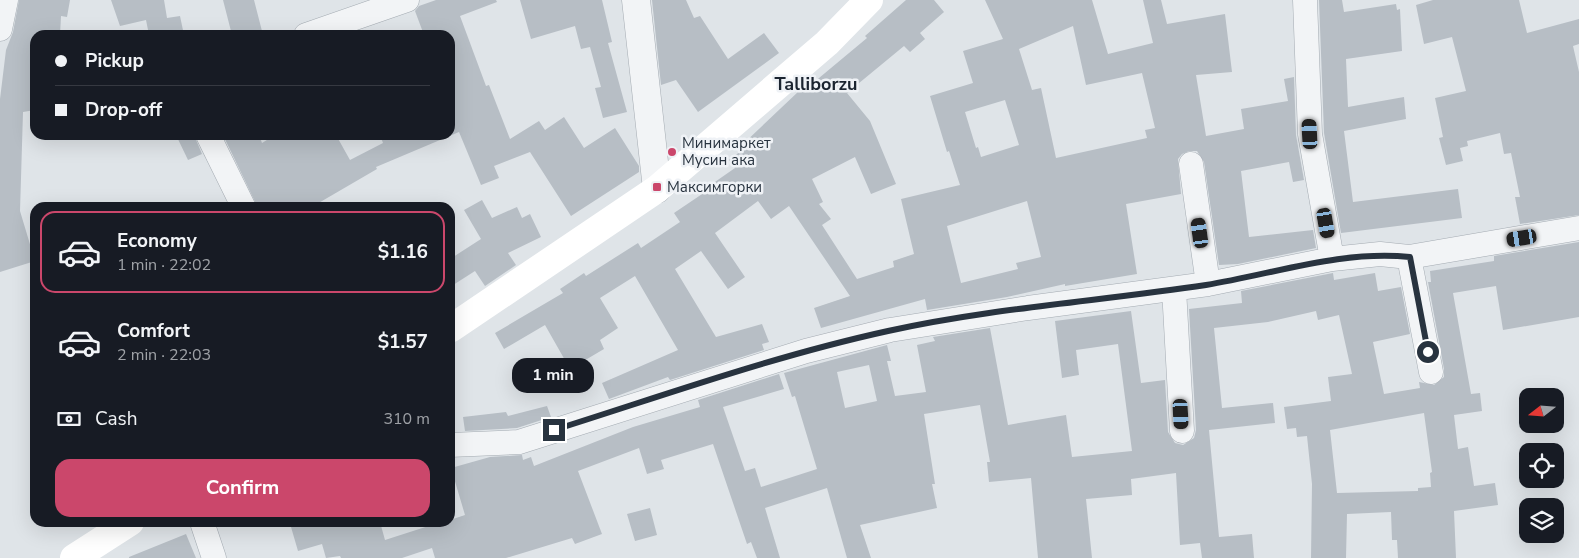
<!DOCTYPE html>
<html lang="en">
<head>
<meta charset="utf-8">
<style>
  body { margin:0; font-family:"Nunito Sans",sans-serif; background:#242831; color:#f1f3f6; height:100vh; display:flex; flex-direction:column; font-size:19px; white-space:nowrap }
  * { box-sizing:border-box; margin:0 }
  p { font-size:16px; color:#9ea1a6 }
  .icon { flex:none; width:28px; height:28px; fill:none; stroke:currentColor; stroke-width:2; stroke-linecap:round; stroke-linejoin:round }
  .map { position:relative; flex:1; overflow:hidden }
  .details { position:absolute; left:30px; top:202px; width:425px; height:325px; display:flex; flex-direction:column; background:#171b24; border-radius:15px; box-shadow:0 5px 20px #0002 }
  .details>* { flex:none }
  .top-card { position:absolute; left:30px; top:30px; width:425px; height:110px; border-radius:15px; box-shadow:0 5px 20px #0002; display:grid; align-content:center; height:110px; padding:0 25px; background:#171b24 }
  .needle { width:32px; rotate:253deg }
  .buttons { position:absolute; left:1519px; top:388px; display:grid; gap:10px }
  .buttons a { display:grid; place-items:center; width:45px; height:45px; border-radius:10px; background:#171b24; box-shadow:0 5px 20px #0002; font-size:25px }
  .end { position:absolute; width:22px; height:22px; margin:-11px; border:6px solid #28333f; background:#fff; box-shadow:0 0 0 2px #fff }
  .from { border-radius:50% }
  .bubble { position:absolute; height:35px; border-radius:15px; background:#171b24; box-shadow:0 5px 20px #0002; font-size:16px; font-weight:700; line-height:35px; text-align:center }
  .car { position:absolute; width:15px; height:30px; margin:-15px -8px; border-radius:6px; box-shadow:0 0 4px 1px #0007; background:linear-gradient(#222 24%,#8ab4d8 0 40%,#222 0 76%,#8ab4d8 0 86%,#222 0) }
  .top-card b { display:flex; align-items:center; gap:18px; height:48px; font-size:19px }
  .top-card b+b { border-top:1px solid #363941 }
  .top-card i { width:12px; height:12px; background:#f1f3f6 }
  ul { padding:9px 0 0; list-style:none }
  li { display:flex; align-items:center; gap:15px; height:82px; margin:0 10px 8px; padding:0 15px; border:2px solid transparent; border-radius:15px }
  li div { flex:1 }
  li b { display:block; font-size:19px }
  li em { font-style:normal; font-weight:700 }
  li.active { border-color:#cb476b }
  li>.icon { width:45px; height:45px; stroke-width:1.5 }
  .pay { display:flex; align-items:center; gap:12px; height:55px; padding:0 25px; font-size:19px }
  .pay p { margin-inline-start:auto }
  .button { display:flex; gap:10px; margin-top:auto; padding:10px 25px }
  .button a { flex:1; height:58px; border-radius:15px; background:#cb476b; color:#fff; font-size:20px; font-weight:700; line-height:58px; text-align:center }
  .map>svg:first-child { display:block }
</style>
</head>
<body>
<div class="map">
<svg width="1579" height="558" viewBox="0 0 1579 558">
  <rect width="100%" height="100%" fill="#dfe4e8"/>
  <path fill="#b7bec5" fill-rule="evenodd" d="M19,0H70L67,17L61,16L60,35H35V110L23,112L20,211L35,261L0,272V99L6,50L13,32Z
    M111,0H164L167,18L180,16L184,35H149L146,20L120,26Z
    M223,0H254L263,35H232Z
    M436,0H496L497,2L460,16L486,86L489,85L510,139L539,121L545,130L564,117L584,148L615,128L639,166V172L571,216L530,152L494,166L499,178L481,185L459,132L376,167L377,169L310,208H258L223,135H259L262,143L275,135H336L350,160L383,143L380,135H450V35H424L415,11L419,6Z
    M520,0H602L612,42L608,43L627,112L603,118L595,88L601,87L590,47L581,49L575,26L531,39Z
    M652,0H686L694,18L700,16L728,59L764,33L779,53L698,112L676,80L661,85Z
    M906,0H934L944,12L920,33L925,39L910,52L904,46L847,93L870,121L896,184L871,194L855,157L812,179L823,202L819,204L831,219L822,225L857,279L894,267L893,261L914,254L901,199L960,185L949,151L947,152L930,96L973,83L963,51L1003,39L985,0H1092L1108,54L1153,43L1143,0H1161L1167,24L1225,14L1232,72L1196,75L1206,136L1244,129L1241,109L1288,101L1284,79L1294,77L1296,135L1304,180L1293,182L1289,162L1241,171L1249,237L1313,230L1316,248L1238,264L1219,265L1204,162L1197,151H1189L1182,154L1178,159L1181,194L1126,204L1137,274L1065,286V284L1007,297L927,310L925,299L821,328L814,308L850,296L789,206L771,219L758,201L715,233L745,277L728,289L701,251L675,269L716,337L762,324L769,342L762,344L764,350L670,380L668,377L609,399L602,383L678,350L635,276L600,298L618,328L600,340L604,349L570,369L545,325L504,349L495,333L563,293L560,289L584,273L586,276L638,243L641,248L680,222L674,213L714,186L712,184L735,168L729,160L745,148L742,145L799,91L801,93L867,38L865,36ZM1073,26L1086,85L1142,73L1155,128L1145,130L1147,138L1056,158L1041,88L1032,90L1019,49ZM1005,100L1019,145L981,157L978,147L976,148L965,112ZM1027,201L1041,257L1016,263L1018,269L961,283L947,226Z
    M1319,0H1342L1344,12L1396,4L1397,10L1400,9L1402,51L1346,59L1348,107L1404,97L1406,119L1344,131L1353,202L1458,189L1462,218L1341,233L1324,133Z
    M1433,0H1519L1527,33L1579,19V44L1573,46L1579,72V215L1520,224L1515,197H1520L1511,153L1504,154L1500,133L1467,141L1468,146L1460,148L1463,161L1446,165L1439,138L1443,137L1435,98L1466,91L1452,37L1424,44L1416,5Z
    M176,135H194L202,154L188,160Z
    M482,200L492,218L517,207L522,218L530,214L541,237L508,253L516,265L485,286L475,271L450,287V259L481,239L464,210Z
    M1579,242V317L1503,330L1496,286L1453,293L1471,394L1480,393L1482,411L1454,415L1458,449L1468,447L1474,486L1495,483L1498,505L1454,511L1456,558H1398L1397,540H1392L1391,512L1347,514L1346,558H1311L1312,484L1307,436L1297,437L1296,428L1287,429L1284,407L1331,401L1328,377L1352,374L1339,315L1318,320L1316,311L1268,322L1214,328L1222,408L1273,403L1275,423L1209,430L1219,537L1252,534L1254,558H1202L1200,543L1180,545L1176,473L1131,479L1132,495L1086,499L1092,558H1038L1031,478L989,482L987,462H990L980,405L924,414L935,484H932L937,508L860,525L871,558H847L827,488L765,508L780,558H757L751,542L747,544L713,444L661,460L664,469L647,474L639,448L578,471L602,534L575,544L572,538L506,558H435L432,548L402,558H341L340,556L326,558L322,544L298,551L291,527L307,522H380L385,540L441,522H450V520L465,515L451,468L490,457L522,455L523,460L531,457L534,466L633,427L700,407L698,400L779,374L784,389L723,407L745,471L755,468L761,487L817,469L795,396L792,397L784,373L887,345L891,361H887L895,396L926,392L917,345L935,341L933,337L990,328L1008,425L1066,415L1072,457L1132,451L1118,344L1076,350L1079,375L1062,378L1055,321L1131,311L1141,383L1165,380L1168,432L1175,443L1183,445L1194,438L1196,430L1189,309L1242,303L1241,291L1333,273L1334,280L1375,273L1378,291L1401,287L1410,334L1373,342L1384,394L1420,388L1419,382L1434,385L1444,377V369L1428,282H1431L1430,271L1494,261V256ZM869,365L877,401L845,408L837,372ZM1424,413L1432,472L1430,473L1431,487L1418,488V491L1337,493L1330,430Z
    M547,406L551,417L517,428L465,431L463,417L506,412L508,416Z
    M650,508L657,535L635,541L627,514Z
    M186,534L196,558H129V557Z"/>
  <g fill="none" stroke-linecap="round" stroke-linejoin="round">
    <g stroke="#a4abb2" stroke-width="25">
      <path id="minor" d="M1305,0L1310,134L1332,259
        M0,29L6,0
        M306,35L407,0
        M208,135L244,208
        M1191,164L1208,284
        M1409,257L1431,372
        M1174,289L1182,431
        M450,445L519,442L806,351L890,330L1028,308L1208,284L1332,259L1380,254L1409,257L1579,228
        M202,522L214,558"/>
    </g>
    <g stroke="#a4abb2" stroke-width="29">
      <path id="tertiary" d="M636,0L657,189"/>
    </g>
    <use href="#minor" stroke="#f2f4f6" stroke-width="24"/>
    <use href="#tertiary" stroke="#f2f4f6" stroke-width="28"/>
    <path stroke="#fff" stroke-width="28" d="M450,329L657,189L827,43L869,0
      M74,558L130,522"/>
  </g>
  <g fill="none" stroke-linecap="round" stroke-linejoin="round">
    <path stroke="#28333f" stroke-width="6" d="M554,430C665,395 774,356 888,331C992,308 1100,301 1206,285C1274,274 1340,250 1410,257L1428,352"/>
  </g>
  <g fill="#cb476b" stroke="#eff2f6" stroke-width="2">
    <circle cx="672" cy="152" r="5"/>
    <rect x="652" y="182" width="10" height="10" rx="2.5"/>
  </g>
  <g text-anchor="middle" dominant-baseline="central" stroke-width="5" stroke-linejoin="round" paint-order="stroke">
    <g font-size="15" fill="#28333f" stroke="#eff2f6" text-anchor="start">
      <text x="682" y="143">Минимаркет<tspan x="682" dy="17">Мусин ака</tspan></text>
      <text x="667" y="187">Максимгорки</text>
    </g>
    <g font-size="18" font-weight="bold" fill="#1b2430" stroke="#eff2f6">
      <text x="816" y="84">Talliborzu</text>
    </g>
  </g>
</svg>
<div class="buttons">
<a><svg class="needle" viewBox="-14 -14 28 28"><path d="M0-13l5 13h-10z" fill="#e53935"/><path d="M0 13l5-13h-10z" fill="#9ea1a6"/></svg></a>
<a><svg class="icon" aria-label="locate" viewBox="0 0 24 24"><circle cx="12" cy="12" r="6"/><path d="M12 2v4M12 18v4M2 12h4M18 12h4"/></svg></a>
<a><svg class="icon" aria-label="layers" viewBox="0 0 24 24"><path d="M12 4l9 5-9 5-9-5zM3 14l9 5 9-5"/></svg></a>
</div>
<i class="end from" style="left:1428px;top:352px"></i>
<i class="end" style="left:554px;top:430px"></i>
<div class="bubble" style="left:512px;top:358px;width:82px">1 min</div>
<i class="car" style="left:1310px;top:134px;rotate:357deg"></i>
<i class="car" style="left:1326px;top:223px;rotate:170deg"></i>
<i class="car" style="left:1200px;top:233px;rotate:352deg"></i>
<i class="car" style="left:1522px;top:238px;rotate:261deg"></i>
<i class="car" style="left:1181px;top:414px;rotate:177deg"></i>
<div class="top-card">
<b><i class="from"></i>Pickup</b>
<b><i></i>Drop-off</b>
</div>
<section class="details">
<ul>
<li class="active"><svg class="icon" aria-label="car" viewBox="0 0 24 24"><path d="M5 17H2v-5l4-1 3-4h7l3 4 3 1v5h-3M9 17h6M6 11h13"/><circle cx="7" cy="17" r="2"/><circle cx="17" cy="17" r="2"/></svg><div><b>Economy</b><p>1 min · 22:02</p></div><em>$1.16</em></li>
<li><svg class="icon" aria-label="car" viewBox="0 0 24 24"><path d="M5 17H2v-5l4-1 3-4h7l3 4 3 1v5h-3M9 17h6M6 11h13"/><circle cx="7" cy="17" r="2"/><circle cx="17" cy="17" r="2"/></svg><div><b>Comfort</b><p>2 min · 22:03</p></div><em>$1.57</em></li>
</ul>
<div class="pay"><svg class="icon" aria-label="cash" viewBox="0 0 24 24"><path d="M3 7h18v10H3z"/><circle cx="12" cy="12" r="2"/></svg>Cash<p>310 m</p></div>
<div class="button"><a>Confirm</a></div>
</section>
</div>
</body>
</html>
